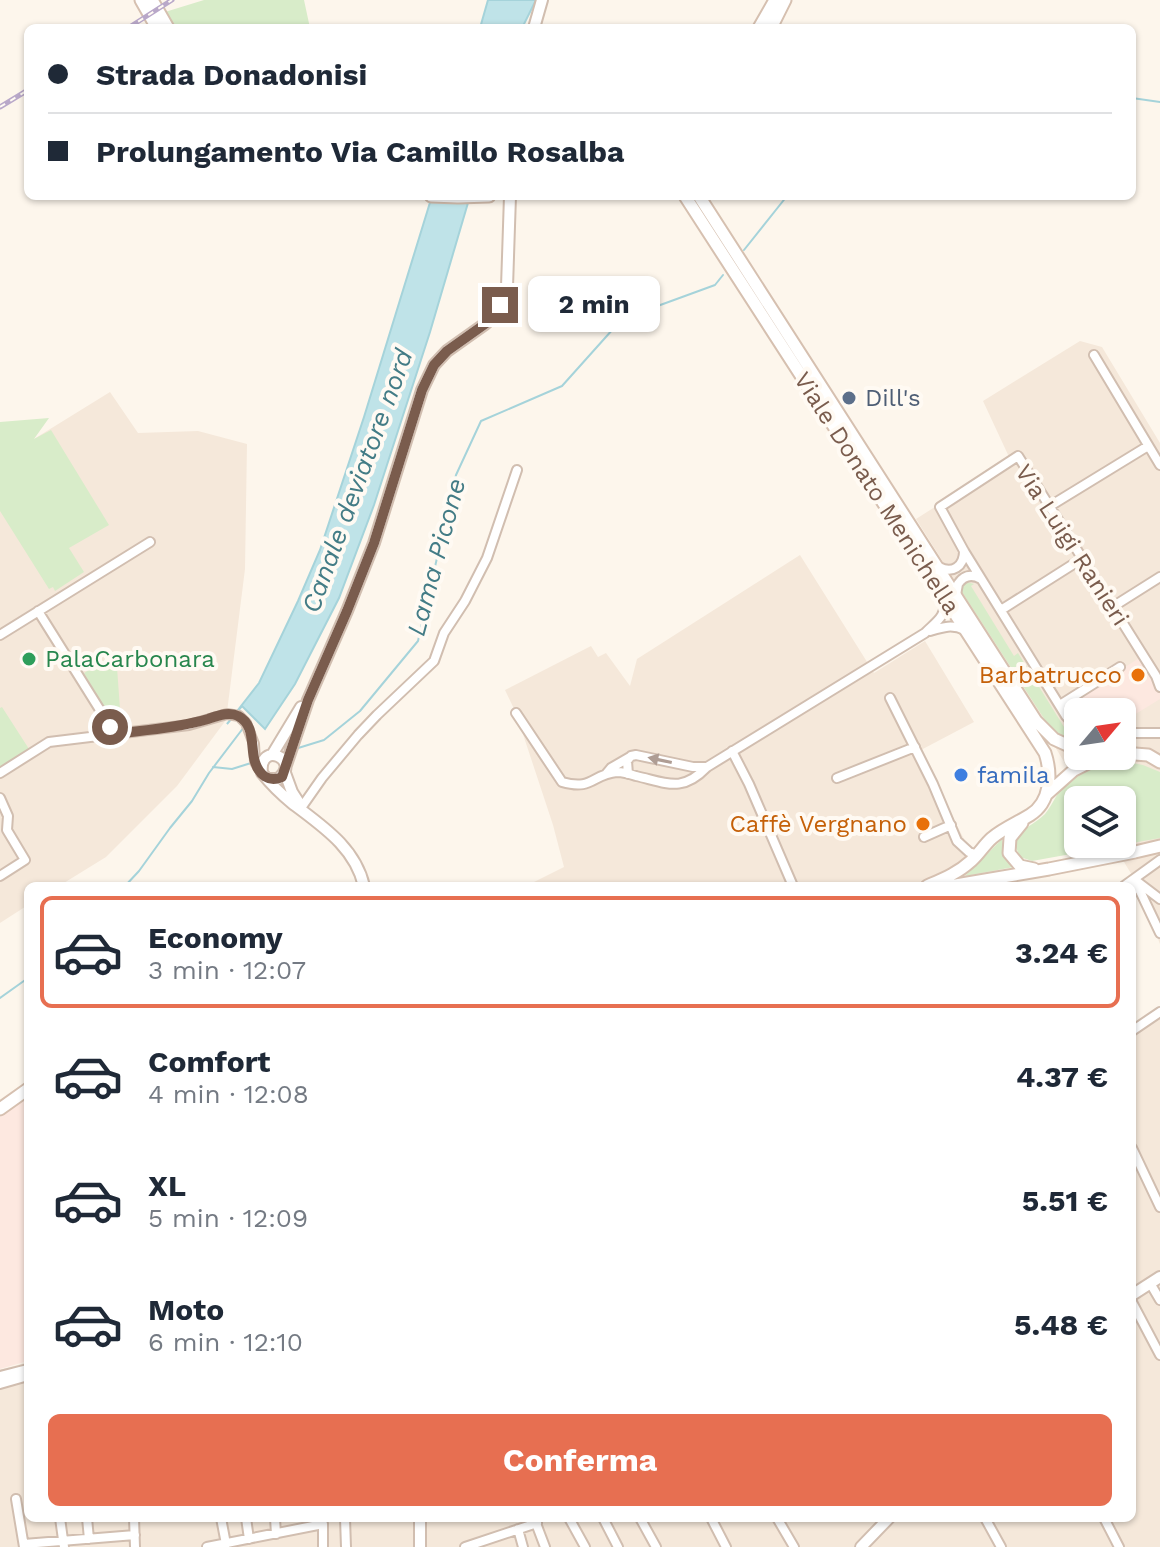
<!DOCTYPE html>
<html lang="it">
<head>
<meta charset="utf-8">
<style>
  body { margin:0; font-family:"Work Sans",sans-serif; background:#f2f2f3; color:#1f2937; height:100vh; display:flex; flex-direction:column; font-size:30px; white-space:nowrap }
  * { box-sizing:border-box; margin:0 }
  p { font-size:26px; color:#747a83 }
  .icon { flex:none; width:44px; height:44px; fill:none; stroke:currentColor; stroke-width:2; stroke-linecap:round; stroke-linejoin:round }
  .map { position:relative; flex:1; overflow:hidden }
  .side { position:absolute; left:24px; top:882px; width:1112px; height:640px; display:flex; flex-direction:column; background:#fff; border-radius:12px; box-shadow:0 2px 6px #0004 }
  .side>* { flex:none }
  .top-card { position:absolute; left:24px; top:24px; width:1112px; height:176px; border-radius:12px; box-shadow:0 2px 6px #0004; display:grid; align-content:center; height:176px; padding:0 24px; background:#fff }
  .needle { width:52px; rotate:61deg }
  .tools { position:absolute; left:1064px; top:698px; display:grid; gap:16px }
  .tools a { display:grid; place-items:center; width:72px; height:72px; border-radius:12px; background:#fff; box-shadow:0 2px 6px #0004; font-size:40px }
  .end { position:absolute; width:36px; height:36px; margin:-18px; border:10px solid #7a5c4d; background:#fff; box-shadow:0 0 0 4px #fff }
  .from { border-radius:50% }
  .bubble { position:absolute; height:56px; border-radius:12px; background:#fff; box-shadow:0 2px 6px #0004; font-size:26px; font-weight:700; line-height:56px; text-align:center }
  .top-card b { display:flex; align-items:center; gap:28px; height:76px; font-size:30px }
  .top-card b+b { border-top:2px solid #e0e1e3 }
  .top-card i { width:20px; height:20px; background:#1f2937 }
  ul { padding:14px 0 0; list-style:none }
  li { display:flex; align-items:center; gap:24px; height:112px; margin:0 16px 12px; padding:0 8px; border:4px solid transparent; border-radius:12px }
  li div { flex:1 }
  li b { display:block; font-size:30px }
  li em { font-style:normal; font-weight:700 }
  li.active { border-color:#e76f51 }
  li>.icon { width:72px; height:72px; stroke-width:1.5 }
  .cta { display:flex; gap:16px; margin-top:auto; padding:16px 24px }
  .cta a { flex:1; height:92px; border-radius:12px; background:#e76f51; color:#fff; font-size:32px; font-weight:700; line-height:92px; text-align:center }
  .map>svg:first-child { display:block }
</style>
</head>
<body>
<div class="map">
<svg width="1160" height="1547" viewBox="0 0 1160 1547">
  <rect width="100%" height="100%" fill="#fdf6ec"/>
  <path fill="#f5e8da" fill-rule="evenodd" d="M1080,341L1102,347L1160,443V944L1135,880L1113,844H1122V800H1087L962,592L916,519L1010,459L983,401ZM1078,712H1122V756H1078Z
    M110,392L138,433L198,431L247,444L245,569L226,720L177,786L106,857L59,886H28V905L0,923V460Z
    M800,555L874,673L925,641L974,722L919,751L968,847L1015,882L1017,886H526L564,867L553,825L516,713L505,690L591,646L598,657L606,653L630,686L637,659Z
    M1160,1012V1547H0V1370L28,1362V1518H1132V1031Z"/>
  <path fill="#fde8e0" d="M1141,657L1151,672L1160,694V699L1134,715L1122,714V712L1071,710L1066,704Z
    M28,1096V1361L0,1369V1117Z"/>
  <path fill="#d8ecc9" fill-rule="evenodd" d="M204,0H304L310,28H175L165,12Z
    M49,418L34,439L51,430L109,525L69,548L84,572L55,591L53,587L49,589L0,511V422Z
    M967,582L974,584L971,586L1014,656L1018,653L1069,735L1078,736V743L1061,736L1045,720L962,592V586Z
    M116,653L121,723L111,719L84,673Z
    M2,707L29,749L0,767V708Z
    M1127,762L1143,765L1160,772V838L1032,861L1020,857L1015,845C1018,829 1034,825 1045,814C1051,807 1054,799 1059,792C1077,770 1100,763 1127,762ZM1078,800H1122V844H1078Z
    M1002,839L1005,855L1014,867L965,876Z"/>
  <path fill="#bfe3e8" stroke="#a5d3da" stroke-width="2" d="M488,0H536L522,28H480Z
    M432,196H470L430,332L374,505L339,598L295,684L265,729L242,706L227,724L259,683L298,601L320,550L364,417Z"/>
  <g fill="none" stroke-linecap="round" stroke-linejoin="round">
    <path stroke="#a5d3da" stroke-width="2" d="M1132,98L1160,102
      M744,250L787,196
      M295,749L324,740L360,711L418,641L456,475L481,421L562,386L622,319L715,285L723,275
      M213,767L232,769L251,763
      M125,886L139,871L170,828L192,801L209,773L244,727
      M0,998L28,978"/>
    <g stroke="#d1beb0" stroke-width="12">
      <path id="minor" d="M1094,355L1160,465
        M1050,506L1148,446
        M939,567C952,574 964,567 964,551
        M956,595L958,584C964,575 972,574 981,579
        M1114,606L1160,577
        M1001,610L1083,558
        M38,611L115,734
        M930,631C943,627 952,624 965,630
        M0,635L150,542
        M890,698L933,784L957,841L969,852L977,855
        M1060,705L1120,667
        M516,713L562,782C593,791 592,774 617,772C623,772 630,774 636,776C667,783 682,793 707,767H693L636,755L631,756L627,761L628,774
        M1078,729L1066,716L964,551L940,507L1018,456L1156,676L1160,687
        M1122,733H1160
        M732,751L749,784L793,886
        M707,767L925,633C937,621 946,617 945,599
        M0,773L49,742L189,725L227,714L239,716L246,723L254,744L255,762L262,773
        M606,774L611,768L630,757
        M837,778L915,747
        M0,798L8,816L7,830L25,860L0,876
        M301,808L322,778L358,735L377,715L434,661L444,633L465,601L487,558L517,470
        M924,837L951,825
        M1135,880L1160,899
        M1131,882L1140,891L1160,933
        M1124,886L1160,860
        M1132,1031L1160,1012
        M1132,1148L1160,1207
        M1150,1283L1160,1300
        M1132,1302L1160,1355
        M0,1376L28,1369
        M0,1384L28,1376
        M16,1499L24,1547
        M60,1518L64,1547
        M87,1518L89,1539
        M134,1518L135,1547
        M221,1518L226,1544
        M246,1518L249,1539
        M275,1518L276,1534
        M345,1518L346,1547
        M534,1518L545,1547
        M569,1518L585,1547
        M603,1518L618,1547
        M640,1518L656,1547
        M711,1518L726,1547
        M777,1518L794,1547
        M985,1518L1001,1547
        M1104,1518L1119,1547
        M518,1529L523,1547
        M24,1544L135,1535
        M207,1547L323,1524V1547
        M465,1547L537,1523"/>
    </g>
    <g stroke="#d1beb0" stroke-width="14">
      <path id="tertiary" d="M534,28L542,0
        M272,755L301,707
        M286,765L308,700L347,611L374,543L422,390L434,365L447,351L485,324L494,316L507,287L510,196
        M285,773L292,792L301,806
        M269,779H278C303,759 258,740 262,773C270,783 282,795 292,803C322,826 355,847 364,886
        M1132,1295L1160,1277
        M420,1518V1547
        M861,1547L889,1518"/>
    </g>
    <g stroke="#d6c0b0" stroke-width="15">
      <path id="secondary" d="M141,0L157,28
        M152,0L168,28
        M759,28L775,0
        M771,28L785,0
        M431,196L458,197L489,196
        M685,196L1045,753C1052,774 1051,802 1030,815C1017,823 1004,828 992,838C984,845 979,854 971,861C958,873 943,879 927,886
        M699,196L1036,721L1054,739L1078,750
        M1122,753L1148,755L1160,762
        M1047,794L1074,770L1102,756
        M1022,823L1010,838L1009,853L1020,866L1034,869
        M950,886L1049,869L1135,852L1160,846
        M0,1109L28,1089"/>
    </g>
    <use href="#minor" stroke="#fff" stroke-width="8"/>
    <use href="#tertiary" stroke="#fff" stroke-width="10"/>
    <use href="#secondary" stroke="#fff" stroke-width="11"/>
    <g stroke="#b9a8c9" stroke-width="5">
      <path id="rail" d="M128,28L172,0
        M0,107L28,90"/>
    </g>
    <use href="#rail" stroke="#fffaf3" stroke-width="2" stroke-dasharray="6" stroke-linecap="butt"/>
  </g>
  <defs><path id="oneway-solid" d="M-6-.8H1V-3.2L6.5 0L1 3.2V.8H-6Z" transform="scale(2)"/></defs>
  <use fill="#af9d94" href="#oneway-solid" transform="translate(660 760) rotate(-168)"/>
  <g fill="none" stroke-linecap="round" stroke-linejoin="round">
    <path stroke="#7a5c4d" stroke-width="10" d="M110,727L115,734C146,730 177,728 208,719C217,716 229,711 238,716C256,725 250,747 255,762C259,775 269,783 282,777L308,700L347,611L374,543L422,390L434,365L447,351L485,324L494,316L500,305"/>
  </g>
  <circle fill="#5c6f8a" stroke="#fffaf3" stroke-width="3" cx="849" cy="398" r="8"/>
  <circle fill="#2e9e5b" stroke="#fffaf3" stroke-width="3" cx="29" cy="659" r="8"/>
  <g fill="#e8710a" stroke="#fffaf3" stroke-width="3">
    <circle cx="1138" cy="675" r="8"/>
    <circle cx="923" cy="824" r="8"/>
  </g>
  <circle fill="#3f7fe0" stroke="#fffaf3" stroke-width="3" cx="961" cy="775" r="8"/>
  <g text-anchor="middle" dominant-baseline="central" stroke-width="8" stroke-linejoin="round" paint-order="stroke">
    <g font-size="24" fill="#4e5e75" stroke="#fffaf3" text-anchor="start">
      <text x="865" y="398">Dill's</text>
    </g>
    <g font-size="24" fill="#7a5c4d" stroke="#fffaf3">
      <text transform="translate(877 493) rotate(57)">Viale Donato Menichella</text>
      <text transform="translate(1072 545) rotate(57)">Via Luigi Ranieri</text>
    </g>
    <g font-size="24" fill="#27864d" stroke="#fffaf3" text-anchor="start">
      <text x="45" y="659">PalaCarbonara</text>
    </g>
    <g font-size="24" fill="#c56008" stroke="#fffaf3" text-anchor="end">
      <text x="1122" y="675">Barbatrucco</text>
      <text x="907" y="824">Caffè Vergnano</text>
    </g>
    <g font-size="24" fill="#366cbe" stroke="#fffaf3" text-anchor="start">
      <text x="977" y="775">famila</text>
    </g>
    <g font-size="26" font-style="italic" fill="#437c86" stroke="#fffaf3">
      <text transform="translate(357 481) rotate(-70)">Canale deviatore nord</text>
      <text transform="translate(436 557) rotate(-75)">Lama Picone</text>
    </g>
  </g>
</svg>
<div class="tools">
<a><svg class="needle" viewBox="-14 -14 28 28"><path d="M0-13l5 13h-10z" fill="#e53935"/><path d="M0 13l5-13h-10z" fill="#747a83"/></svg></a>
<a><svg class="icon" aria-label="layers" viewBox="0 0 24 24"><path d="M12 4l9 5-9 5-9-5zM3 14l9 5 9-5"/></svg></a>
</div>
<i class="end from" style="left:110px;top:727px"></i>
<i class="end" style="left:500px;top:305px"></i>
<div class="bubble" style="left:528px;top:276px;width:132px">2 min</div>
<div class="top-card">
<b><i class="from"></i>Strada Donadonisi</b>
<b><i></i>Prolungamento Via Camillo Rosalba</b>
</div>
<section class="side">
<ul>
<li class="active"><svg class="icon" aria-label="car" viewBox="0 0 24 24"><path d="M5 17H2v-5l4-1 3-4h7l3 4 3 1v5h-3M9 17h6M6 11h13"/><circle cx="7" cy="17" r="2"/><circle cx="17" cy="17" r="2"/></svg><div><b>Economy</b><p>3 min · 12:07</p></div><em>3.24 €</em></li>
<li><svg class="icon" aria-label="car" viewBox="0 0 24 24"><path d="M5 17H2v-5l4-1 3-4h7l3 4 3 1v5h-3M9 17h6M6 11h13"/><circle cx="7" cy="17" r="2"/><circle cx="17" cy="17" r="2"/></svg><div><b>Comfort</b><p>4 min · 12:08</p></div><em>4.37 €</em></li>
<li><svg class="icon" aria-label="car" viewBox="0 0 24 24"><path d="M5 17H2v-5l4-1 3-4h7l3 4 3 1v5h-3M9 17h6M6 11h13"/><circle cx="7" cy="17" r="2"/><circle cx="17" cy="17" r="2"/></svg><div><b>XL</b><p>5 min · 12:09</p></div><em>5.51 €</em></li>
<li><svg class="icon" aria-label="car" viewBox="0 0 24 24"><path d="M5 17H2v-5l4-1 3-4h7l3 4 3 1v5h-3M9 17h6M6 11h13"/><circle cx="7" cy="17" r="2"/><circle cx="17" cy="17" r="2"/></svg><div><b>Moto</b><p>6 min · 12:10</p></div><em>5.48 €</em></li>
</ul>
<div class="cta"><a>Conferma</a></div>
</section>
</div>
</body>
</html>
